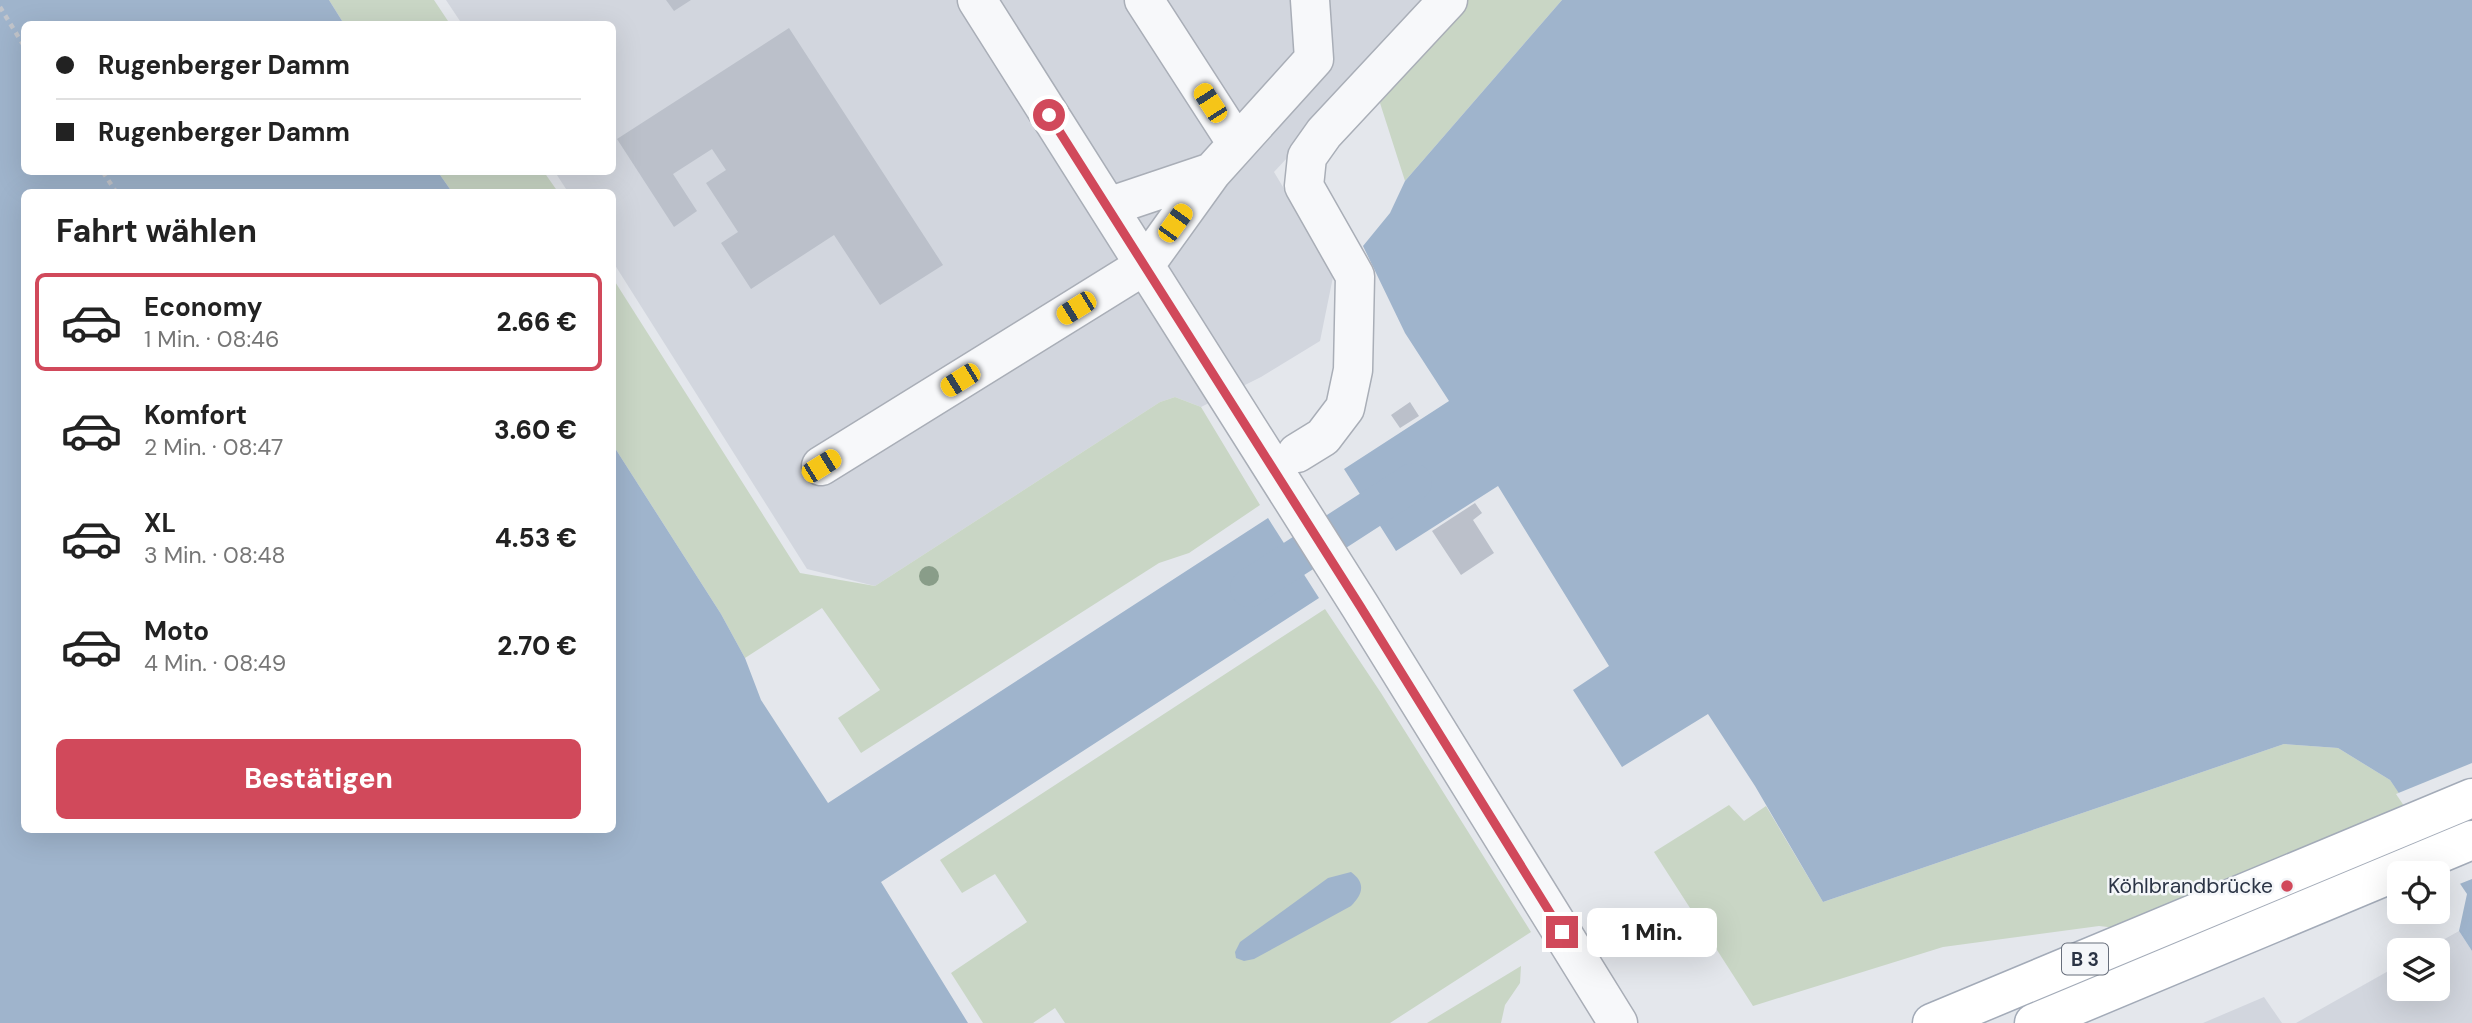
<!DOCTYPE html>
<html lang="de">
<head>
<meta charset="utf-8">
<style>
  body { margin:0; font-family:"DM Sans",sans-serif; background:#f6f6f6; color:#222; height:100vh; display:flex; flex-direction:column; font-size:26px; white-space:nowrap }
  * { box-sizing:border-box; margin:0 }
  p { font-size:23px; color:#767676 }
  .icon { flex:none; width:38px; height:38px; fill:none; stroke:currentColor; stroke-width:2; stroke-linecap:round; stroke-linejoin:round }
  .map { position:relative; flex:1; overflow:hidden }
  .details { position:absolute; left:21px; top:189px; width:595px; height:644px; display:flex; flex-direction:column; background:#fff; border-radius:10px; box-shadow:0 7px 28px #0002 }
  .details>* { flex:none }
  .hud { position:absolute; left:21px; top:21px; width:595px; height:154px; border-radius:10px; box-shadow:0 7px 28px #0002; display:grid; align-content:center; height:154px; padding:0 35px; background:#fff }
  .tools { position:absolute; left:2387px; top:861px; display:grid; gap:14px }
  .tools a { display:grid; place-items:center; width:63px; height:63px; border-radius:10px; background:#fff; box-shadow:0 7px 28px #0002; font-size:35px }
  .end { position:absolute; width:32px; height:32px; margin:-16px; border:9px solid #d1495b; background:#fff; box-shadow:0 0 0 4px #fff }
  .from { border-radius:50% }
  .bubble { position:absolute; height:49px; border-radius:10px; background:#fff; box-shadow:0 7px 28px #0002; font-size:23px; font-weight:800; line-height:49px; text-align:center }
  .car { position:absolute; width:21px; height:42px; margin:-21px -10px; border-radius:9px; box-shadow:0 0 5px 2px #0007; background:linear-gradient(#f5c518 24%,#345 0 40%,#f5c518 0 76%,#345 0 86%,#f5c518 0) }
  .hud b { display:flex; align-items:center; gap:24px; height:66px; font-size:26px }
  .hud b+b { border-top:2px solid #e0e0e0 }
  .hud i { width:18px; height:18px; background:#222 }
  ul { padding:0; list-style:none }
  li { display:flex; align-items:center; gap:21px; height:98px; margin:0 14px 10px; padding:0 21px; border:4px solid transparent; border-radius:10px }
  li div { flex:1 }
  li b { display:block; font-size:26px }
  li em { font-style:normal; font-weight:800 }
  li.selected { border-color:#d1495b }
  li>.icon { width:63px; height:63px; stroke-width:1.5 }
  h2 { padding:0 35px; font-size:32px; line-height:84px }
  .action { display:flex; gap:14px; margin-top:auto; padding:14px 35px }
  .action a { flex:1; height:80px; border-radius:10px; background:#d1495b; color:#fff; font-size:28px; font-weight:800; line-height:80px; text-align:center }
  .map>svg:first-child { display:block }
</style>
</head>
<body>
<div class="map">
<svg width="2472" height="1023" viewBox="0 0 2472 1023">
  <rect width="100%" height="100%" fill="#e4e7ec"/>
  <path fill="#d2d6de" d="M446,0H1434L1274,172L1334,272L1320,341L1261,377L1201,407L1175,397L1160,402L875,586L807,569L613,262L612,192H568L555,172H612V24H462Z
    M2459,931L2472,951V1023H2296L2399,965V989H2438V950H2425Z
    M2264,997L2282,1023H2203Z"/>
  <path fill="#c9d6c5" d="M329,0H434L450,24H344Z
    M1463,0H1562L1405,181L1380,103L1414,53Z
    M438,172H544L558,192H452Z
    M612,277L800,573L875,586L1160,402L1175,397L1201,407L1260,505L1189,553L1159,563L861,753L838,718L880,690L822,608L745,658L721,614L613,445Z
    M1325,609L1381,693L1531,932L1390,1023H1065L1055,1008L1033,1023H983L951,973L1027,922L995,874L962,893L940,860Z
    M2284,744L2338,748L2390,780L2416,817L2126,929L2099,926L1943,947L1753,1006L1654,852L1729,805L1744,821L1766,806L1823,902Z
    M1521,966L1520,983L1505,1005L1501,1023H1427Z"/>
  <path fill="#9fb4cc" d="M0,0H329L344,24H24V172H438L452,192H24V830H612L613,445L721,614L745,658L761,700L828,803L1268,518L1319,598L881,882L968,1023H0Z
    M1562,0H2472V951L2459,931L2467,894L2390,780L2338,748L2284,744L1823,902L1755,786L1708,714L1622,767L1573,690L1609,666L1498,486L1396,551L1344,469L1449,401L1405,333L1363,246L1390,213L1405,181Z
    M1351,872C1366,883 1363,894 1351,906L1254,959L1244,961L1236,958L1235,952L1240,942L1328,878Z"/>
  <path fill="#e4e7ec" d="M2472,763V879L2457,885L2396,794Z"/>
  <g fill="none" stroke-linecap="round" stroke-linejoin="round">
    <path stroke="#9fb4cc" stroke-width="38" d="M1249,588L1413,482"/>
  </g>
  <path fill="#bbc0ca" d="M666,0H691L674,11Z
    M789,28L943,265L880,305L834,235L751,289L721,243L738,232L706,183L726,170L712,149L673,174L697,211L674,227L617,139Z
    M1410,402L1419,416L1400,428L1391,415Z
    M1475,503L1482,513L1473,520L1494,553L1461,575L1432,531Z"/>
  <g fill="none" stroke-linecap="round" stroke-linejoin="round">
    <g stroke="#a9aeb7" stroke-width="41">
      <path id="minor" d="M977,0L1360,606L1618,1023
        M1144,0L1237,144
        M1108,207L1212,172
        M1297,453L1323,437L1345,408L1353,370L1355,276L1304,186L1307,157L1324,133L1448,0
        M821,466L1145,265L1212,172L1314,59L1310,0"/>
    </g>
    <g stroke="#a3abb8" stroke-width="41">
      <path id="major" d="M1932,1023L2472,798
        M2034,1023L2472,840"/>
    </g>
    <path stroke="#c2c5cb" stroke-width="4.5" stroke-dasharray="5 5" stroke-linecap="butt" d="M0,7L24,46
      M103,172L116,192"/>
    <use href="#minor" stroke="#f7f8fa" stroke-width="38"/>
    <use href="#major" stroke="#fff" stroke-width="38"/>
  </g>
  <circle fill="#899d89" cx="929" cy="576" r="10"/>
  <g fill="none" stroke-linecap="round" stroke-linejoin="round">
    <path stroke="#d1495b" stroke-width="9" d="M1049,115L1360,606L1562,932"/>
  </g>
  <circle fill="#d1495b" stroke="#f4f6f9" stroke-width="2.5" cx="2287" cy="886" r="7"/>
  <g text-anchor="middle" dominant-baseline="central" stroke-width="5" stroke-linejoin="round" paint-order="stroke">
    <rect fill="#f4f6f9" stroke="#676e7b" stroke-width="2" x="2062" y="943.5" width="46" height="31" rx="5"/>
    <g font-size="19" font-weight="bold" fill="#2b3445">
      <text x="2085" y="959">B 3</text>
    </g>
    <g font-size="21" fill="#2b3445" stroke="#f4f6f9" text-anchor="end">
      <text x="2273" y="886">Köhlbrandbrücke</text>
    </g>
  </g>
</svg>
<div class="tools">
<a><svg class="icon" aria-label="locate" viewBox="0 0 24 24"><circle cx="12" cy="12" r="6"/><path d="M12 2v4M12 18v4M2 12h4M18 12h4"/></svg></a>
<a><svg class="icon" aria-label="layers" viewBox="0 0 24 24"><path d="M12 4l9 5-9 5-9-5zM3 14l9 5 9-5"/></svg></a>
</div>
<i class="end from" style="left:1049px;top:115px"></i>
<i class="end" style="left:1562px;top:932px"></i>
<div class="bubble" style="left:1587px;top:908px;width:130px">1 Min.</div>
<i class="car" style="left:1210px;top:103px;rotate:327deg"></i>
<i class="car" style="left:1175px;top:223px;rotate:36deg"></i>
<i class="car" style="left:1076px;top:308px;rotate:238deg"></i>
<i class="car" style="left:960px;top:380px;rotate:238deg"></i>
<i class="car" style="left:821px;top:466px;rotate:58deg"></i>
<div class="hud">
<b><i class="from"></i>Rugenberger Damm</b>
<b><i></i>Rugenberger Damm</b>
</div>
<section class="details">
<h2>Fahrt wählen</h2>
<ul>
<li class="selected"><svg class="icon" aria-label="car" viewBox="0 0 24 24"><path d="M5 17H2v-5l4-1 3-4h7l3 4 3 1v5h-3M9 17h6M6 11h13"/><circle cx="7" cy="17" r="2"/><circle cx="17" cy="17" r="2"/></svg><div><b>Economy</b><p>1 Min. · 08:46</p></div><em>2.66 €</em></li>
<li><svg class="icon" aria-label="car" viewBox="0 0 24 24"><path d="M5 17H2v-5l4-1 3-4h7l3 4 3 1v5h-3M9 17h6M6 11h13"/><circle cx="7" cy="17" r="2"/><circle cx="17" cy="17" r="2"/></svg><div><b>Komfort</b><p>2 Min. · 08:47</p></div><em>3.60 €</em></li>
<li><svg class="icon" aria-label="car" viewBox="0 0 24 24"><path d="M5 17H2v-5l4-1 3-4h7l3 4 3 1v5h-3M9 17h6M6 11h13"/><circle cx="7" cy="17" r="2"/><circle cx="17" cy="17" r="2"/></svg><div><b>XL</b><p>3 Min. · 08:48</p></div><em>4.53 €</em></li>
<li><svg class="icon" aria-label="car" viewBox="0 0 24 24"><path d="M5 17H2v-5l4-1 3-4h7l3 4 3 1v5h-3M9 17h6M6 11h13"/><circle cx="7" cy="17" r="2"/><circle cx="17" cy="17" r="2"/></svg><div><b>Moto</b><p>4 Min. · 08:49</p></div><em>2.70 €</em></li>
</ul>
<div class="action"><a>Bestätigen</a></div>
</section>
</div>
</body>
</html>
